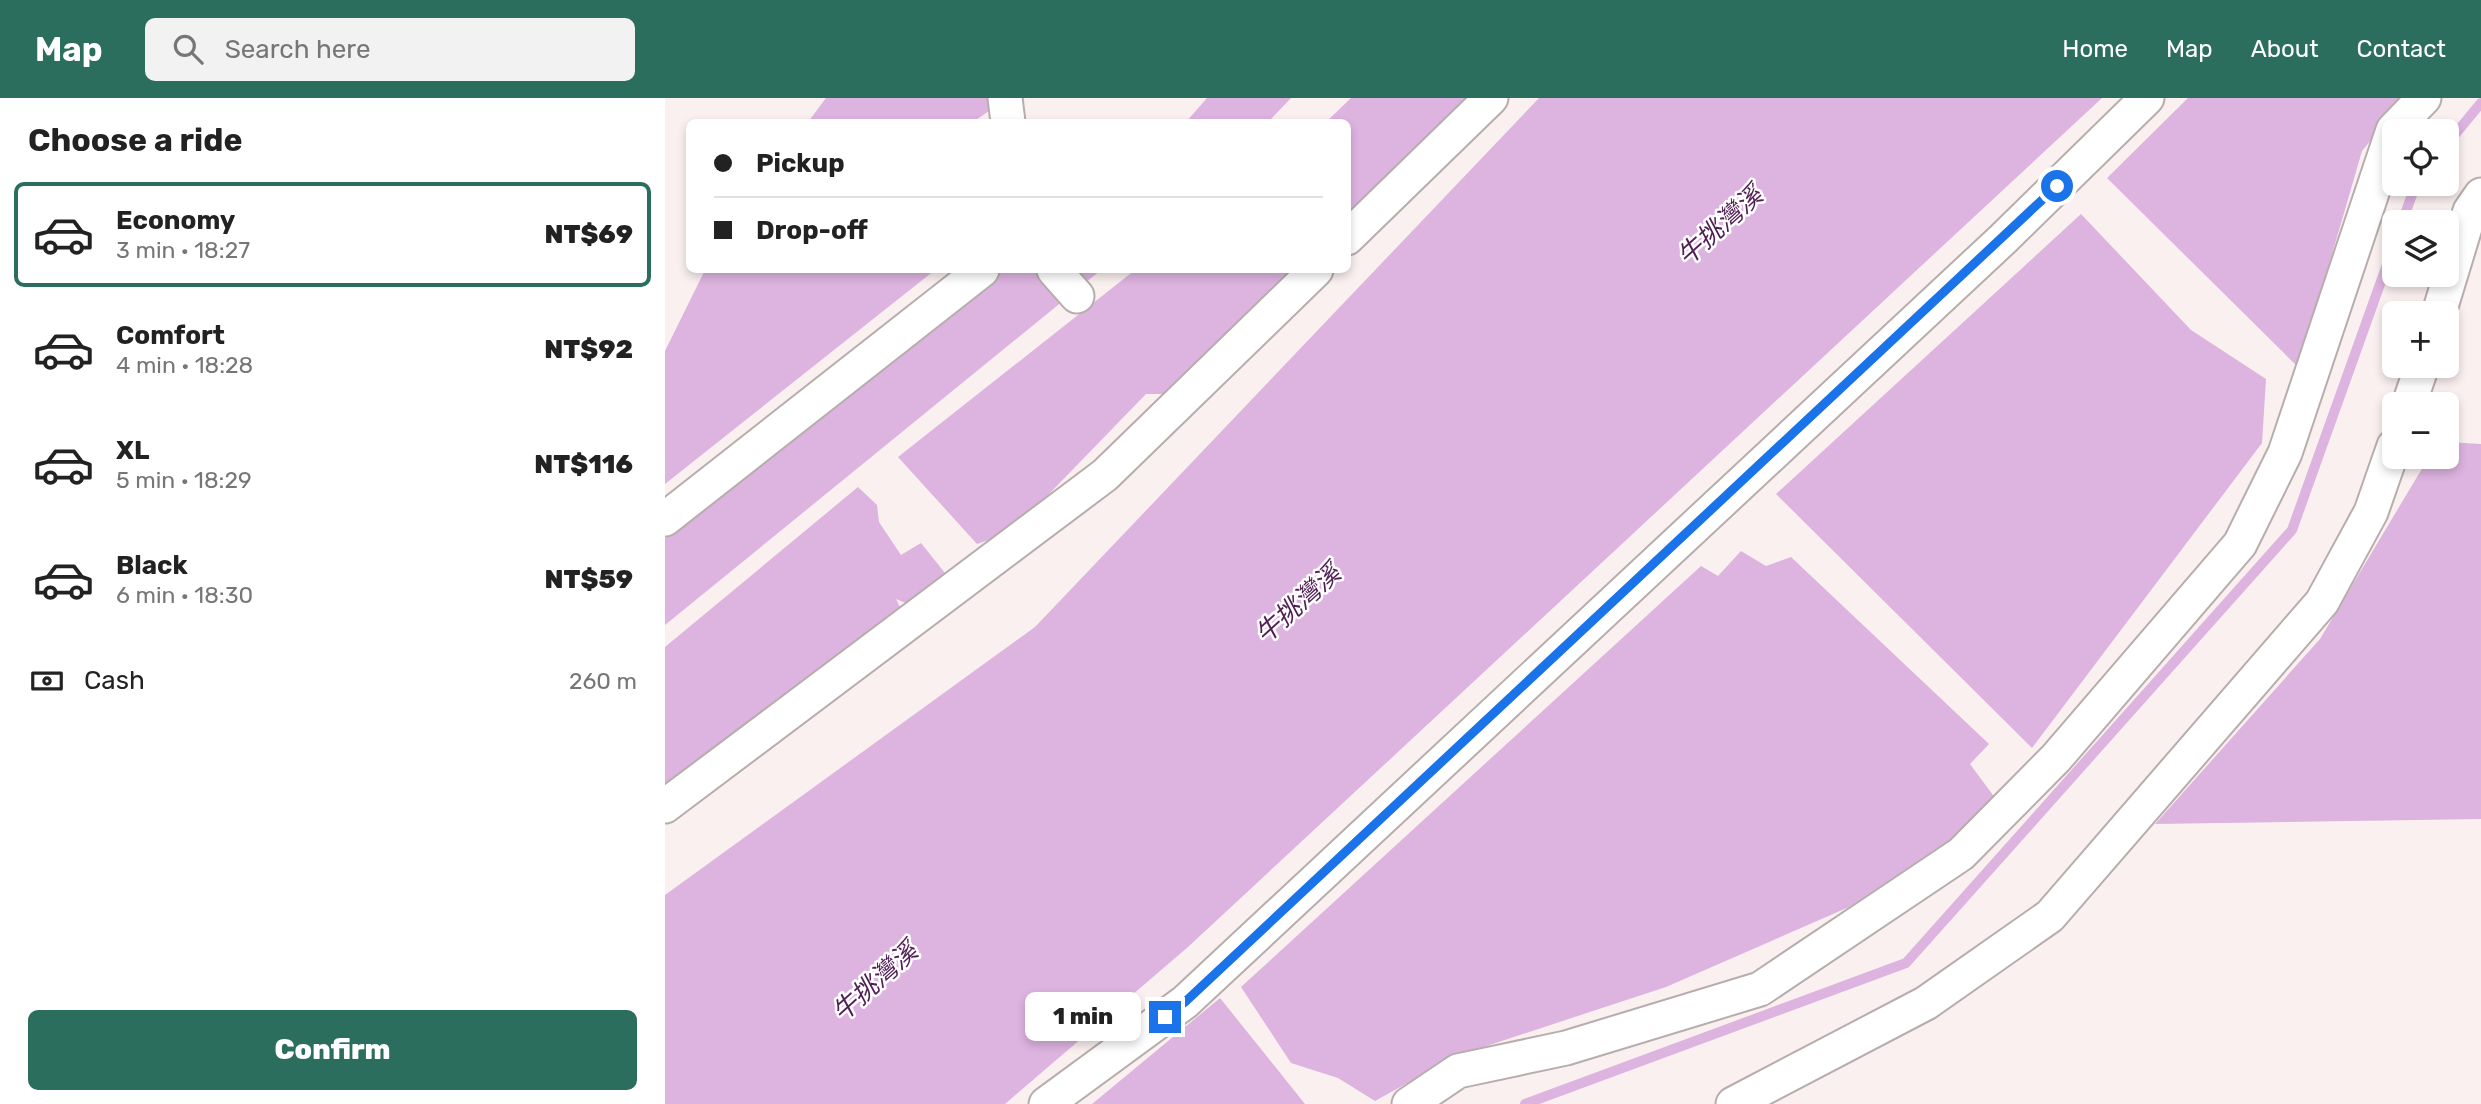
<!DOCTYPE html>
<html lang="en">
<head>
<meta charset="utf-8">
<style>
  body { margin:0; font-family:Rubik,"Noto Sans TC",sans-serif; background:#f2f2f2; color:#222; height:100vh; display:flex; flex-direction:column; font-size:26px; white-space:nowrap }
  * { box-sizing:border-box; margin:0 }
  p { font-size:23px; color:#767676 }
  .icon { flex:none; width:38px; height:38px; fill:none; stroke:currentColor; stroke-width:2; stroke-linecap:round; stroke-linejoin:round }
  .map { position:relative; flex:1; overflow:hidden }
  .drawer { display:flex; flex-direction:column; background:#fff; width:665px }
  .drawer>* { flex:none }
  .hud { position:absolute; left:21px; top:21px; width:665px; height:154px; border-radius:10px; box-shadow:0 4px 10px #0003; display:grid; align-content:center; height:154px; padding:0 28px; background:#fff }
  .controls { position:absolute; left:1717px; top:21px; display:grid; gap:14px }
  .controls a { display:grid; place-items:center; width:77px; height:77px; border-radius:10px; background:#fff; box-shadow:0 4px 10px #0003; font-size:35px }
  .end { position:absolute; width:32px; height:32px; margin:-16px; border:9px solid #1a73e8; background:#fff; box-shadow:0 0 0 4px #fff }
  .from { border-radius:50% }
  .bubble { position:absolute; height:49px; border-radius:10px; background:#fff; box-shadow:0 4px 10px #0003; font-size:23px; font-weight:800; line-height:49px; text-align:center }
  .hud b { display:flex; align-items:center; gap:24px; height:66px; font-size:26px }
  .hud b+b { border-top:2px solid #e0e0e0 }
  .hud i { width:18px; height:18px; background:#222 }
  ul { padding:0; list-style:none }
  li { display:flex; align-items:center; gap:21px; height:105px; margin:0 14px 10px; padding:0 14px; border:4px solid transparent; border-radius:10px }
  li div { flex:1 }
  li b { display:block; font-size:26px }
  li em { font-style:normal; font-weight:800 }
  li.active { border-color:#2c6e5e }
  li>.icon { width:63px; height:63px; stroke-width:1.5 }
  h2 { padding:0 28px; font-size:32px; line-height:84px }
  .pay { display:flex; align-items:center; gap:18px; height:77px; padding:0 28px; font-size:26px }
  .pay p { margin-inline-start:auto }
  .cta { display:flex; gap:14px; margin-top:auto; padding:14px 28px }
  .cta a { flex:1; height:80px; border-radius:10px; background:#2c6e5e; color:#fff; font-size:28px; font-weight:800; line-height:80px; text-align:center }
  header { display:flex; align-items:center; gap:42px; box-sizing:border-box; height:98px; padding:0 35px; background:#2c6e5e; color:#fff }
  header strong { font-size:33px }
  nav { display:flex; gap:38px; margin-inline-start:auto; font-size:24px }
  .search { width:490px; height:63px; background:#f2f2f2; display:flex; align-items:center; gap:18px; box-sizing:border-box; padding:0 24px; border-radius:10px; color:#767676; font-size:26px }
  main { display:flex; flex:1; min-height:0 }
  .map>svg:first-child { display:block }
</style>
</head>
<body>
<header>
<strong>Map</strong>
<div class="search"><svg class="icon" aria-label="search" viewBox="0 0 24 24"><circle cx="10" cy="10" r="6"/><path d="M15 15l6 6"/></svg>Search here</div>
<nav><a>Home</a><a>Map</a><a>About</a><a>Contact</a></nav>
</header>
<main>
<section class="drawer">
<h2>Choose a ride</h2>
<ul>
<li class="active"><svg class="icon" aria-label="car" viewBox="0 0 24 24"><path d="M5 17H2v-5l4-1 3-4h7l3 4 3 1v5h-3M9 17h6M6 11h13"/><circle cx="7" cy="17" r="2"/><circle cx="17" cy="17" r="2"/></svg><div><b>Economy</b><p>3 min · 18:27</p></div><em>NT$69</em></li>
<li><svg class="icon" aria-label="car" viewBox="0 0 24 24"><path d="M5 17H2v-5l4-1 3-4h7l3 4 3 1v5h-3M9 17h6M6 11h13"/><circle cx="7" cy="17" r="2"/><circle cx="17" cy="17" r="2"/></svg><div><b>Comfort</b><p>4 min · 18:28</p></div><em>NT$92</em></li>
<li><svg class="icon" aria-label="car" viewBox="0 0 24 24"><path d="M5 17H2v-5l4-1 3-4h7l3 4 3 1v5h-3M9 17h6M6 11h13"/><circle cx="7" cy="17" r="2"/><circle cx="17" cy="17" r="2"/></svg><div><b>XL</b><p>5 min · 18:29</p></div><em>NT$116</em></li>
<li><svg class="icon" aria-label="car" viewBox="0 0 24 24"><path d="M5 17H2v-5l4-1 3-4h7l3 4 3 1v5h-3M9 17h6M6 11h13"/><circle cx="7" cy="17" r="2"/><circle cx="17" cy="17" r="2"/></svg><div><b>Black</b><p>6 min · 18:30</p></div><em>NT$59</em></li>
</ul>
<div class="pay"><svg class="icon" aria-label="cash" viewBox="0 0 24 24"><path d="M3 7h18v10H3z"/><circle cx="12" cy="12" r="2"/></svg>Cash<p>260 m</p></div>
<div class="cta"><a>Confirm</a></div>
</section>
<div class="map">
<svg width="1816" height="1006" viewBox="0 0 1816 1006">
  <rect width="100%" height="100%" fill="#faf0ef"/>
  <path fill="#ddb3e0" d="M161,0H340V2L308,24H143Z
    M542,0H626L603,24H521Z
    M686,0H806L683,124L682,24H661Z
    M874,0H1437L523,849L340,1006H0V797L370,529Z
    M1523,0H1741L1697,53L1634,270L1442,80Z
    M1416,116L1526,232L1601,281L1597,345L1367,650L1111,396Z
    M40,172H270L0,386V253Z
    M337,172H436L0,527V440Z
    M470,172H640L504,296H481L383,397L335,438L312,446L233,359Z
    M1782,344L1816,346V721L1490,726L1655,541L1764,359H1782Z
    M193,389L212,407L214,424L236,457L256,445L284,480L250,509L231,501L239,517L0,690V549Z
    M1076,453L1101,468L1126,459L1324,646L1305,666L1336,708L1184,809L1001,889L791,958L710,1003L673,980L626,965L576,889L1036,468L1053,478Z
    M555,900L640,1006H427Z"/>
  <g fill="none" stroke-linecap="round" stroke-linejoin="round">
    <path stroke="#ddb3e0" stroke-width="10" d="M1782,46L1816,5
      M1737,124L1751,86
      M860,1006L1241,865L1627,432L1729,147"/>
    <g stroke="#b7adac" stroke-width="37">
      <path id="minor" d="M340,0L343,24
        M682,140L826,0
        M389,172L412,198
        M1774,215L1805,113L1816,97
        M1744,306L1757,268
        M0,421L317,172
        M0,708L440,377L651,172
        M381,1006L520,904L1338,141L1482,0
        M744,1006L793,973L901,950L1095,891L1296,756L1391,660L1575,446L1620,355L1728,32L1759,0
        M1068,1006L1261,905L1385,818L1657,504L1706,414L1729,348"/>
    </g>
    <use href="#minor" stroke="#fff" stroke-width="33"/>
  </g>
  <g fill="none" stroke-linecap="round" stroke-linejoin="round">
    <path stroke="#1a73e8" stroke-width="9" d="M500,919L520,904L1392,88"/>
  </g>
  <g text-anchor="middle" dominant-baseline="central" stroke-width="5" stroke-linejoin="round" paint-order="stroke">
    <g font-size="26" font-style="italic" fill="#501e55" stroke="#fff">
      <text transform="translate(1055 128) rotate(-42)">牛挑灣溪</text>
      <text transform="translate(633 506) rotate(-42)">牛挑灣溪</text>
      <text transform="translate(210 884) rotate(-42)">牛挑灣溪</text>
    </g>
  </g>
</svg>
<div class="controls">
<a><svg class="icon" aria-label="locate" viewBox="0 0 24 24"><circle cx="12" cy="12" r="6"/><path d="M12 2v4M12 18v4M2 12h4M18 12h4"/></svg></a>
<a><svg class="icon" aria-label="layers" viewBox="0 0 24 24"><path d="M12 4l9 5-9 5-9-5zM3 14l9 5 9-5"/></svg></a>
<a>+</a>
<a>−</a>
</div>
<i class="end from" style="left:1392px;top:88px"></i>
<i class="end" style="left:500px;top:919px"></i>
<div class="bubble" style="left:360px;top:894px;width:116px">1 min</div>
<div class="hud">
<b><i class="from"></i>Pickup</b>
<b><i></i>Drop-off</b>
</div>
</div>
</main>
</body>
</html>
